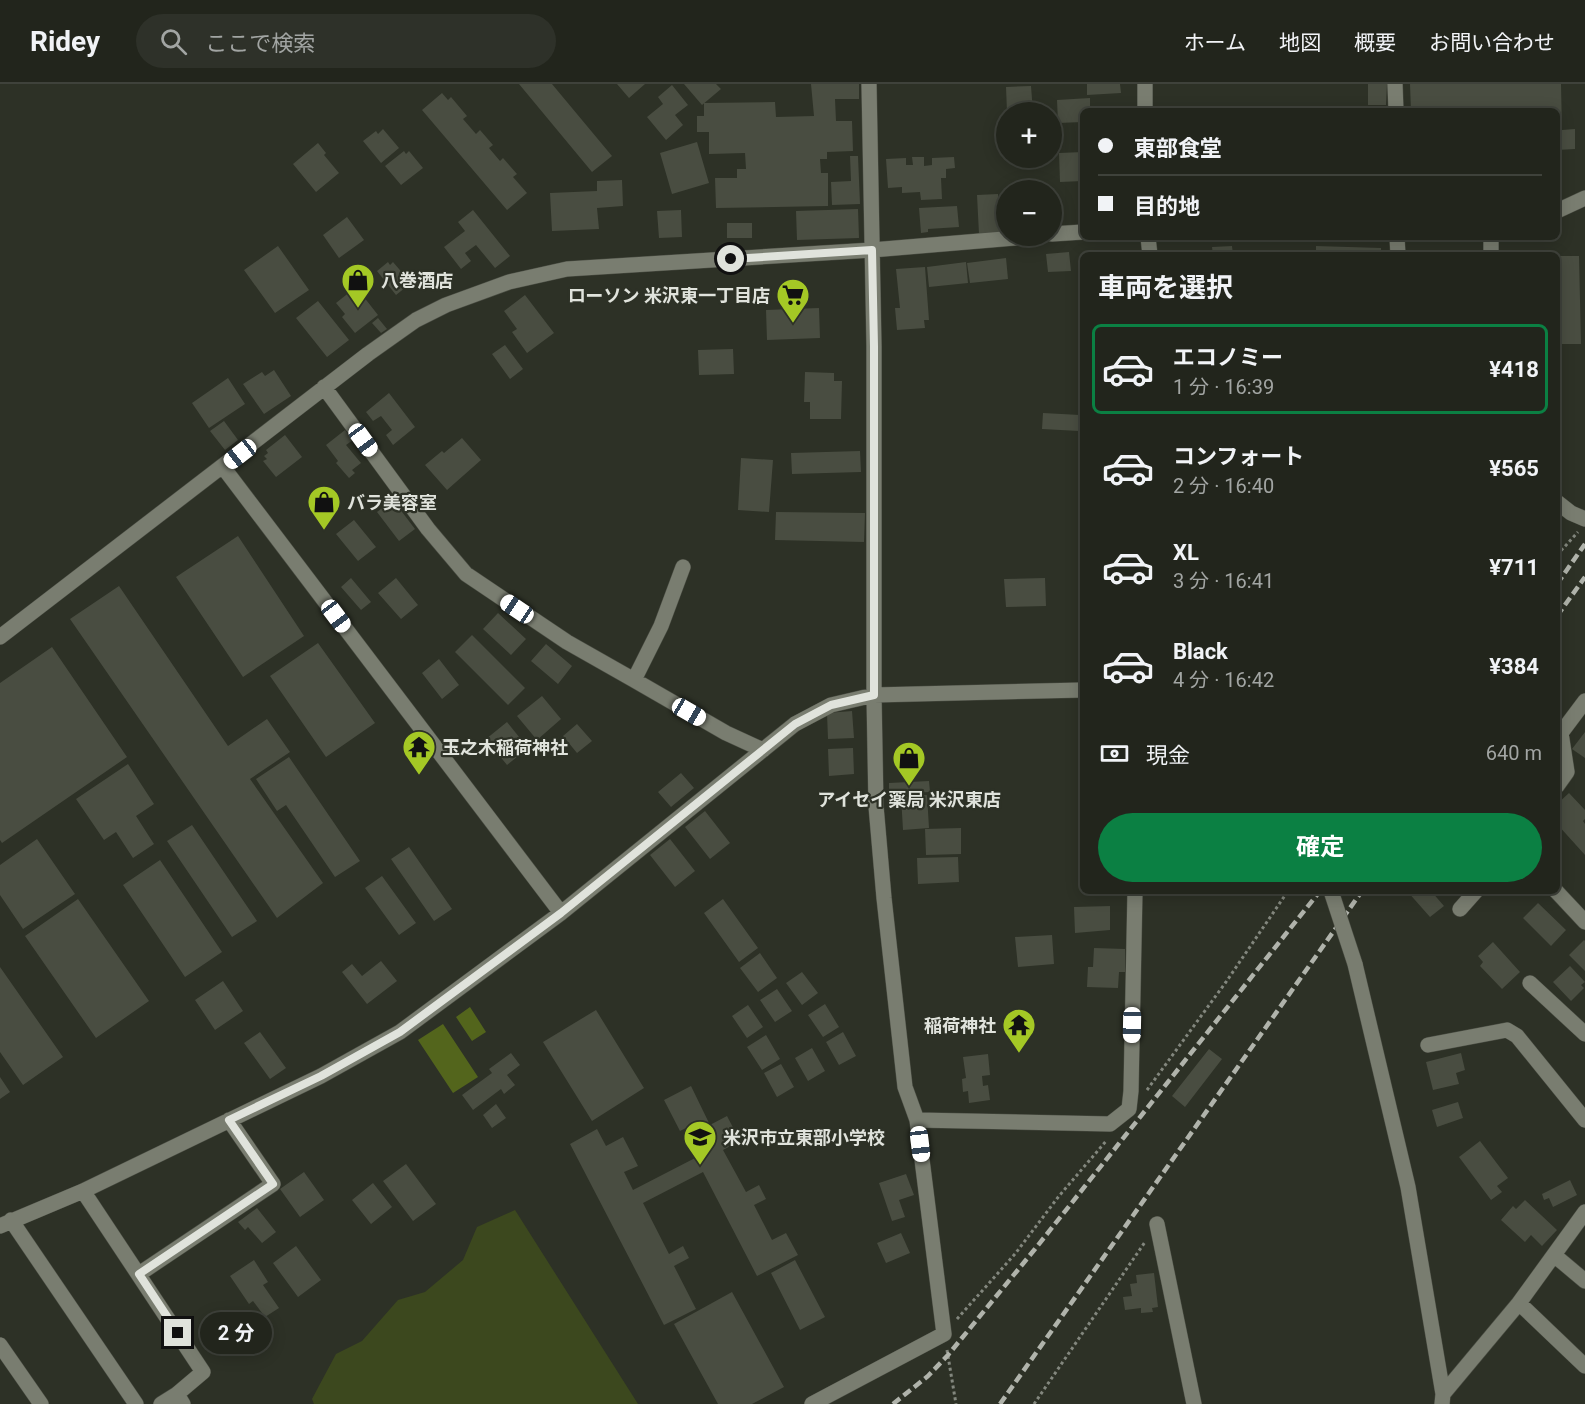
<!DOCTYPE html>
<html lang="ja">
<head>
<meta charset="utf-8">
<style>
  body { margin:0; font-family:Roboto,"Noto Sans JP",sans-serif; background:#2e3129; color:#f1f3f6; height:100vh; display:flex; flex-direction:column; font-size:22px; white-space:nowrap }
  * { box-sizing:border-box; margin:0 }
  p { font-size:20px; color:#a2a5a3 }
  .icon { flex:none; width:33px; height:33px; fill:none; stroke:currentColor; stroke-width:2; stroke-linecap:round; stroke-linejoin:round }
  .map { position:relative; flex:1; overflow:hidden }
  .panel { position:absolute; left:1080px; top:168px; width:480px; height:642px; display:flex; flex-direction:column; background:#22251c; border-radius:9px; box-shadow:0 3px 15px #0003,0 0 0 2px #3f423b }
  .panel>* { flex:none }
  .banner { position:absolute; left:1080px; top:24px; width:480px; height:132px; border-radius:9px; box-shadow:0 3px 15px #0003,0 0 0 2px #3f423b; display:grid; align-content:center; height:132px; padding:0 18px; background:#22251c }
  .fabs { position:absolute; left:996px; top:18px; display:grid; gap:12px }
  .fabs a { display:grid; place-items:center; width:66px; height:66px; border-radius:50%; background:#22251c; box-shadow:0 3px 15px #0003,0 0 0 2px #3f423b; font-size:30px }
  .end { position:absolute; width:27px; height:27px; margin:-14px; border:8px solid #e0e3dc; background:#111; box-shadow:0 0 0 3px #111 }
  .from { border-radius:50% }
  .bubble { position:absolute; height:42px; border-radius:21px; background:#22251c; box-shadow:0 3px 15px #0003,0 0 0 2px #3f423b; font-size:20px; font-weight:700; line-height:42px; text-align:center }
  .car { position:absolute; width:18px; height:36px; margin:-18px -9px; border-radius:8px; box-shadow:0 0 4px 2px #0007; background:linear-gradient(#fff 24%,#345 0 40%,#fff 0 76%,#345 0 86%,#fff 0) }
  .banner b { display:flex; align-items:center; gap:21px; height:57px; font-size:22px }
  .banner b+b { border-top:2px solid #3f423b }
  .banner i { width:15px; height:15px; background:#f1f3f6 }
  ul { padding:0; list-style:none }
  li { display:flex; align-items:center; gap:18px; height:90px; margin:0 12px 9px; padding:0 6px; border:3px solid transparent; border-radius:9px }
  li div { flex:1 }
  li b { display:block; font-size:22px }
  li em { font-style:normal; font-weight:700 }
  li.current { border-color:#0b8043 }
  li>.icon { width:54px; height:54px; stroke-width:1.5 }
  h2 { padding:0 18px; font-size:27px; line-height:72px }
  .pay { display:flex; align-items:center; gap:15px; height:66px; padding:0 18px; font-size:22px }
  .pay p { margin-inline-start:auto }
  .cta { display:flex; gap:12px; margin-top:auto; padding:12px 18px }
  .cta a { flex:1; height:69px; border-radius:36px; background:#0b8043; color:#fff; font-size:24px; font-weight:700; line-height:69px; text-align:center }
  header { display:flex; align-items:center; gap:36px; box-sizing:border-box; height:84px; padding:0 30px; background:#22251c; border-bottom:2px solid #3f423b }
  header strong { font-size:28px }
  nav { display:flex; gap:33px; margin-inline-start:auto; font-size:21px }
  .search { width:420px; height:54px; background:#2e3129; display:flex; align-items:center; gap:15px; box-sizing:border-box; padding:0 21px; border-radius:33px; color:#a2a5a3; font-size:22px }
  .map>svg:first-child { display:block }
</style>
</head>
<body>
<header>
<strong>Ridey</strong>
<div class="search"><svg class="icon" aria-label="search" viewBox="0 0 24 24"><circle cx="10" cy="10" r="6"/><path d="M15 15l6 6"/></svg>ここで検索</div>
<nav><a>ホーム</a><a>地図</a><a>概要</a><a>お問い合わせ</a></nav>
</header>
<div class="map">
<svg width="1585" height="1320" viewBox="0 0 1585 1320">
  <rect width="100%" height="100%" fill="#2d3126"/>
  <path fill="#3c481e" d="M515,1126L638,1320H314L312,1315L336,1270L362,1257L398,1216L425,1208L463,1176L477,1143Z"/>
  <path fill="#53651c" d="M470,923L486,948L472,957L456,933Z
    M443,940L478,993L453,1009L418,956Z"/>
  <path fill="#494d41" d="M519,0H552L612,72L592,88Z
    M617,0H645L629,14Z
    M684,0H716L721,5L702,21Z
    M811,0H859V15H835L836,37H852L853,67L827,68V75H820L821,89H828V122L716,124L715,94H737V85H746L745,69L709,70V48H697V32H704V19L775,18L776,33L814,32Z
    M1087,0H1120L1121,9L1087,11Z
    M1368,0H1387L1386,21H1368Z
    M1410,0H1561L1562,46L1575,45V65L1557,66V27H1411Z
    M672,1L688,21L675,31L683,41L666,56L647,33L663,20L658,13Z
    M1031,2L1033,28H1007L1006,3Z
    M442,9L448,16L451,13L467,32L463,35L476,50L480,46L493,61L489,64L500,77L503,74L517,90L513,93L527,109L507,126L422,26Z
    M1090,14V27H1083V38L1058,39L1057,16Z
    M383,45L399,64L381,79L363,57L376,47L378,50Z
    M697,58L709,99L672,110L660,69Z
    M318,59L326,69L324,71L339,89L316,108L293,80Z
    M404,67L406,70L409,67L423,84L401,101L385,82Z
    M1083,68V97L1060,98L1059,69Z
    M850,72H858L860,120L832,121L831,98L851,97Z
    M912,73H924V82L932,81V74L954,73L955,84L946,85V94H941L942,115L921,116L920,108L902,109V103L888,104L886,75L906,74V81H913Z
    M622,96L623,122L597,124L599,145L552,147L550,109L597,107V97Z
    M998,110L1000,149L979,150L977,111Z
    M957,122L959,143L928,145V148L921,149L919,124Z
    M858,125L859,154L797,156L796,127Z
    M473,126L510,172L495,184L476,161L465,169L471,177L461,185L444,163L465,147L458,138Z
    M681,126L682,153L659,154L657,127Z
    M347,133L364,156L339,174L323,151Z
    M727,139H752V154H727Z
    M278,162L309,206L275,229L244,186Z
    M1232,162L1233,171H1213L1212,163Z
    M1316,162L1381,164V171H1316Z
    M1069,168L1071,187L1048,188L1046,170Z
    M1557,172H1579L1581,260H1557Z
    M1006,174L1008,195L970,199L967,179Z
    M388,178L390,181L393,178L411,199L396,211L377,187Z
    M966,178L968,199L929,203L927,183Z
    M925,183L929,236H924L925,244L897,246L895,224H900L896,185Z
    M356,203L378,231L355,249L342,233L345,230L336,219Z
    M525,211L554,249L527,269L512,248L517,245L504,227Z
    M318,217L349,256L327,273L296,234Z
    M819,224L820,254L767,256L766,226Z
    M378,234L387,245L381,249L372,239Z
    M505,261L523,285L510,295L492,270Z
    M733,265L734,290L699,291L698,266Z
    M274,286L291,312L264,330L243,300L262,288L265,292Z
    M805,288L834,289V297H842L841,335H810V318H804Z
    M228,294L245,320L209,344L192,319Z
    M389,309L415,343L393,361L386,351L392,346L381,332L373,337L366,328Z
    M1043,329L1080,331L1079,347L1042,345Z
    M224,337L238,356L225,366L210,347Z
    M345,346L353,356L346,361L361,379L352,386L355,389L349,394L336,379L338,377L326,361Z
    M285,351L302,373L276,393L263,377L267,375L264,372L268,369L266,366Z
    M462,354L481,376L447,406L425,381L442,367L444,369Z
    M860,367L861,388L792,390L791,369Z
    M741,374L773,376L769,428L738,426Z
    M393,416L415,445L399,457L377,428Z
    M776,428L865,429L864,458L775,456Z
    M354,436L376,463L358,477L336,450Z
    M238,452L304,552L243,593L176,493Z
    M351,494L371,518L361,526L341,503Z
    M396,494L418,521L401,535L378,509Z
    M1045,494L1046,522L1006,523L1004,495Z
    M119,502L228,662L267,635L290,668L250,695L323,799L277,834L70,535Z
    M498,529L526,555L511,571L483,545Z
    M472,551L525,604L508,621L455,568Z
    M318,559L375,639L326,673L270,592Z
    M546,560L572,582L558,600L531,577Z
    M52,563L127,673L2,759L0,756V599Z
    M439,575L459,601L442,615L422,589Z
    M542,612L561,635L537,656L517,632Z
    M852,627L854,654L828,655L827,629Z
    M507,638L528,664L507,681L486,655Z
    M577,640L592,657L577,669L563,652Z
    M1585,648V674L1572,665Z
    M853,664L854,690L829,692L828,665Z
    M289,673L360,777L335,793L286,721L277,727L256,695Z
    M128,680L154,720L136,732L154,760L133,774L116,748L104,756L76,715Z
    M681,689L694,704L671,723L658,708Z
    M929,697L930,708L889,710V699Z
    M1569,709L1585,726V735L1583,737L1585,740V771L1557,740V720Z
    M927,711L929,744L903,746L901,712Z
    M705,727L730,759L710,775L685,743Z
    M192,741L257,837L232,853L167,757Z
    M961,744V770L926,771L925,745Z
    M37,755L75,810L23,845L0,811V781Z
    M670,755L695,787L675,803L650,771Z
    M409,763L452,825L434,837L391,775Z
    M958,773L959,798L918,800L917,774Z
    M160,776L222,868L185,893L123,801Z
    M382,792L416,839L399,851L365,804Z
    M1407,807H1431L1444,822L1430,833Z
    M78,815L149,917L96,954L25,852Z
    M723,815L758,864L739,878L704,829Z
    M1538,819L1566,846L1551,862L1523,834Z
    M1110,822V846L1075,849L1074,823Z
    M1052,851L1054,880L1018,883L1015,853Z
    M1584,856L1585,857V887L1569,871Z
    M1493,858L1520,888L1502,905L1480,882L1483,878L1478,872Z
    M1094,864L1125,865V888H1119L1118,904L1087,903L1088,883H1093Z
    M760,869L777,894L758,908L740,884Z
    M381,877L397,897L367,920L342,888L352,880L362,892Z
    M1570,882L1585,898L1581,901L1584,904L1571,917L1553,898Z
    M0,883L63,973L23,1001L0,968Z
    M802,888L818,909L802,921L786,899Z
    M223,897L243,927L215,946L195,916Z
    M777,905L792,927L775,938L760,916Z
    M825,920L839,943L823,953L808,931Z
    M748,921L763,943L747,954L732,932Z
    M596,926L644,1004L592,1037L543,958Z
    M260,948L286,984L270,995L244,959Z
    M843,948L856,972L839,981L826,958Z
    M766,951L780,975L762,986L747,963Z
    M812,964L825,987L808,997L795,974Z
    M1209,965L1222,975L1185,1023L1172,1012Z
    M511,969L520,981L507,991L515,1001L504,1010L501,1005L473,1026L462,1011L492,989L489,985Z
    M1461,969L1465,986L1456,989L1459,1000L1433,1006L1426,978Z
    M988,970L990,991L982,992L983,1002L988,1001L990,1016L969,1019L968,1007L963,1008L962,995L966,994L963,973Z
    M781,980L794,1003L777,1013L764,989Z
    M0,993L10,1008L0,1015Z
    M691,1002L709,1039L698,1044L696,1039L680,1047L664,1016Z
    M1458,1018L1463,1034L1437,1043L1432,1026Z
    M496,1020L506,1034L492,1044L483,1031Z
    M727,1032L740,1057L723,1066L746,1108L759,1101L766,1115L754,1121L772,1156L786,1149L798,1171L757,1192L703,1088L643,1119L669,1170L683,1162L689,1174L674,1182L696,1225L664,1241L570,1060L597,1045L606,1062L623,1053L638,1082L624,1088L633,1106L697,1073L687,1053Z
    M1480,1057L1508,1094L1497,1102L1502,1108L1491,1116L1459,1073Z
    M406,1080L436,1120L413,1137L383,1097Z
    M304,1088L324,1116L300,1133L280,1105Z
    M906,1090L914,1111L899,1116L905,1133L892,1137L879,1099Z
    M1570,1096L1577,1111L1553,1123L1549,1114L1544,1116L1542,1110Z
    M373,1099L392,1123L371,1140L352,1116Z
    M1525,1116L1557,1146L1542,1162L1531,1151L1525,1158L1501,1136L1513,1122L1516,1125Z
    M257,1124L276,1148L262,1159L248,1143L245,1146L238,1138Z
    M901,1149L910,1169L886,1179L877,1159Z
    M296,1162L321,1196L298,1213L273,1179Z
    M254,1176L268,1198L263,1201L279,1224L265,1233L253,1217L249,1220L230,1192Z
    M795,1176L825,1233L800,1246L771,1189Z
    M1154,1189L1158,1223L1152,1224L1153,1228L1141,1229V1224L1125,1226L1123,1213L1132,1212L1130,1200L1137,1199L1136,1191Z
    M732,1208L784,1303L752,1320H718L674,1240Z"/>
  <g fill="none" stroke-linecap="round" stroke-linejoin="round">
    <g stroke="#4b4e44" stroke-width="16">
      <path id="minor" d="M1145,0V27
        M1395,0L1396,27
        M1557,127L1585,114
        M1052,150L1083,148
        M1148,153L1150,171
        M1397,153L1398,171
        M1491,171V153
        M324,303L428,445L466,490L567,558L634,596
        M223,383L561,829
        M1557,418L1571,429L1585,435
        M683,483L661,542L634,596L726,649L763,666
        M0,553L368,270L416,236L446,221L509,198L567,185L872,166L1038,152
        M1557,702L1567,688L1561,649L1585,617
        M1556,807L1585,838
        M1460,825L1476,807
        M1355,880L1408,1103L1443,1310L1442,1320
        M1530,899L1585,950
        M1428,961L1507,946L1517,952L1585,1036
        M917,1036L1110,1040L1129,1025L1131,1007L1135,807
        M83,1107L203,1288L177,1310
        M11,1136L136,1320
        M1157,1140L1194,1320
        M0,1142L83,1107L321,992L400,948L561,829L795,640L831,621L874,611L1083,606
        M1554,1171L1585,1197
        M139,1190L273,1100L229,1036
        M1519,1219L1585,1282
        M0,1261L41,1320
        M1443,1310L1519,1219L1585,1128
        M161,1320L177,1310L183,1320
        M812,1320L944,1250L917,1036L905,1003L884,814L876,722L874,611V262L869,0"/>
    </g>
    <path stroke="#83877e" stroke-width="3" stroke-dasharray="3 3" stroke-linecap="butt" d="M1557,471L1578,448
      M1147,1006L1226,898L1288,807
      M957,1235L1015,1170L1059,1112L1107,1056
      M947,1266L956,1320
      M1034,1320L1145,1158"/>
    <use href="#minor" stroke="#797d70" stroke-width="15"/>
    <path stroke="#b0b3ab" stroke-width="4.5" stroke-dasharray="9 4.5" stroke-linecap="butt" d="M1557,500L1585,460
      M1557,532L1585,493
      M893,1320L928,1292L948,1271L1035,1165L1320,807
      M1000,1320L1362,807"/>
    <g stroke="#4b4e44" stroke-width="16" stroke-linecap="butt">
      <path id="minor-bridge" d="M1331,807L1355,880"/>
    </g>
    <use href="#minor-bridge" stroke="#797d70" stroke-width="15"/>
  </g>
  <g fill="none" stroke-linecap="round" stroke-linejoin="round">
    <path stroke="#e0e3dc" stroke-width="8" d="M178,1249L139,1190L273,1100L229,1036L321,992L400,948L561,829L795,640L831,621L874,611V262L872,166L731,175"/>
  </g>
  <defs>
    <g id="shop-pin" transform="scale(1.725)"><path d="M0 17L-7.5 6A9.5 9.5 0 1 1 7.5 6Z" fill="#a4c825" stroke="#2d3126"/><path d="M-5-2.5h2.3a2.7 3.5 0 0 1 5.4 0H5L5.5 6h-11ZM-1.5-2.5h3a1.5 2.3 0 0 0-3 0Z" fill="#111"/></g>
    <g id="supermarket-pin" transform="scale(1.725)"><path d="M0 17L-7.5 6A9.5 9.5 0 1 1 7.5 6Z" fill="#a4c825" stroke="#2d3126"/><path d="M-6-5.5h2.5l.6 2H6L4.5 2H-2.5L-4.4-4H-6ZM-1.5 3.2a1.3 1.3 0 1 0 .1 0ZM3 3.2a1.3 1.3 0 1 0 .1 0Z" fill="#111"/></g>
    <g id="temple-pin" transform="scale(1.725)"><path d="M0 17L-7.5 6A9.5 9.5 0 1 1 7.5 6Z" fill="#a4c825" stroke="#2d3126"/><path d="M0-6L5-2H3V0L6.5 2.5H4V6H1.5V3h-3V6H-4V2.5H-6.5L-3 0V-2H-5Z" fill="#111"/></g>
    <g id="school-pin" transform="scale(1.725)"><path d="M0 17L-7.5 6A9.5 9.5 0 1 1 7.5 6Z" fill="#a4c825" stroke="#2d3126"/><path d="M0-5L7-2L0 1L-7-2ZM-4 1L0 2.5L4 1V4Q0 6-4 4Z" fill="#111"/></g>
  </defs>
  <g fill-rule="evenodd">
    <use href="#shop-pin" x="358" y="196"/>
    <use href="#supermarket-pin" x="793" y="211"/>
    <use href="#shop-pin" x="324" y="418"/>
    <use href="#temple-pin" x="419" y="663"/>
    <use href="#shop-pin" x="909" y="674"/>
    <use href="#temple-pin" x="1019" y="941"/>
    <use href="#school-pin" x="700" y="1053"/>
  </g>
  <g text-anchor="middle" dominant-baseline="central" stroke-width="4.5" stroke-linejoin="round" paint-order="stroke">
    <g font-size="18" font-weight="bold" fill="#e0e3dc" stroke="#2d3126" text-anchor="start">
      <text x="381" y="196">八巻酒店</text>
      <text x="770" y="211" text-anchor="end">ローソン 米沢東一丁目店</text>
      <text x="347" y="418">バラ美容室</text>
      <text x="442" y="663">玉之木稲荷神社</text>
      <text x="909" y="715" text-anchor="middle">アイセイ薬局 米沢東店</text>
      <text x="996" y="941" text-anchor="end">稲荷神社</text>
      <text x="723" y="1053">米沢市立東部小学校</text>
    </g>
  </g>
</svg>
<div class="fabs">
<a>+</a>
<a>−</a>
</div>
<i class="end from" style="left:731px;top:175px"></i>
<i class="end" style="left:178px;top:1249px"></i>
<div class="bubble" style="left:200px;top:1228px;width:72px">2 分</div>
<i class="car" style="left:363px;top:356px;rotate:144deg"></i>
<i class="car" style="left:240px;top:370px;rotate:232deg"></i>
<i class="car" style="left:517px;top:525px;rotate:304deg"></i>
<i class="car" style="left:336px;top:532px;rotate:143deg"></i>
<i class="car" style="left:689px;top:628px;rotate:120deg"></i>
<i class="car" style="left:1132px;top:941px;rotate:181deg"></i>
<i class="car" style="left:920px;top:1060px;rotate:173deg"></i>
<div class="banner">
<b><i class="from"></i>東部食堂</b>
<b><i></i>目的地</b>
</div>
<section class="panel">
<h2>車両を選択</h2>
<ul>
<li class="current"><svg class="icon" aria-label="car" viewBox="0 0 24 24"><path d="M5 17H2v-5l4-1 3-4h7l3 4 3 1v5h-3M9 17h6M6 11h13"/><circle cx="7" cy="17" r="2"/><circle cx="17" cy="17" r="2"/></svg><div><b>エコノミー</b><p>1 分 · 16:39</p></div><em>¥418</em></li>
<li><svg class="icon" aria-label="car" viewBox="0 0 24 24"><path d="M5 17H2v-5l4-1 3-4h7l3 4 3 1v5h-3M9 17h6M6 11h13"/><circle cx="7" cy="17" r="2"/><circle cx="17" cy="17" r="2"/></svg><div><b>コンフォート</b><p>2 分 · 16:40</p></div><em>¥565</em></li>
<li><svg class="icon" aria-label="car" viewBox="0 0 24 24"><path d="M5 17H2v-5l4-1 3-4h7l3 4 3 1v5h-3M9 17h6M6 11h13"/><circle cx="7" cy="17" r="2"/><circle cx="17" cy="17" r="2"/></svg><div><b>XL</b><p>3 分 · 16:41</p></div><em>¥711</em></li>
<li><svg class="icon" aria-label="car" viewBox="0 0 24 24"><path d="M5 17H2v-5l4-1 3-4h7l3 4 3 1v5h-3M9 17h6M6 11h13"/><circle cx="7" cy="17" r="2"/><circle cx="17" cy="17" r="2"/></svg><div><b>Black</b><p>4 分 · 16:42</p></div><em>¥384</em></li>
</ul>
<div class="pay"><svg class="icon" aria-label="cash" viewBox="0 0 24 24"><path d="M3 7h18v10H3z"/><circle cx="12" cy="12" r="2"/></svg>現金<p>640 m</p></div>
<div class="cta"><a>確定</a></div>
</section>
</div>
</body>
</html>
